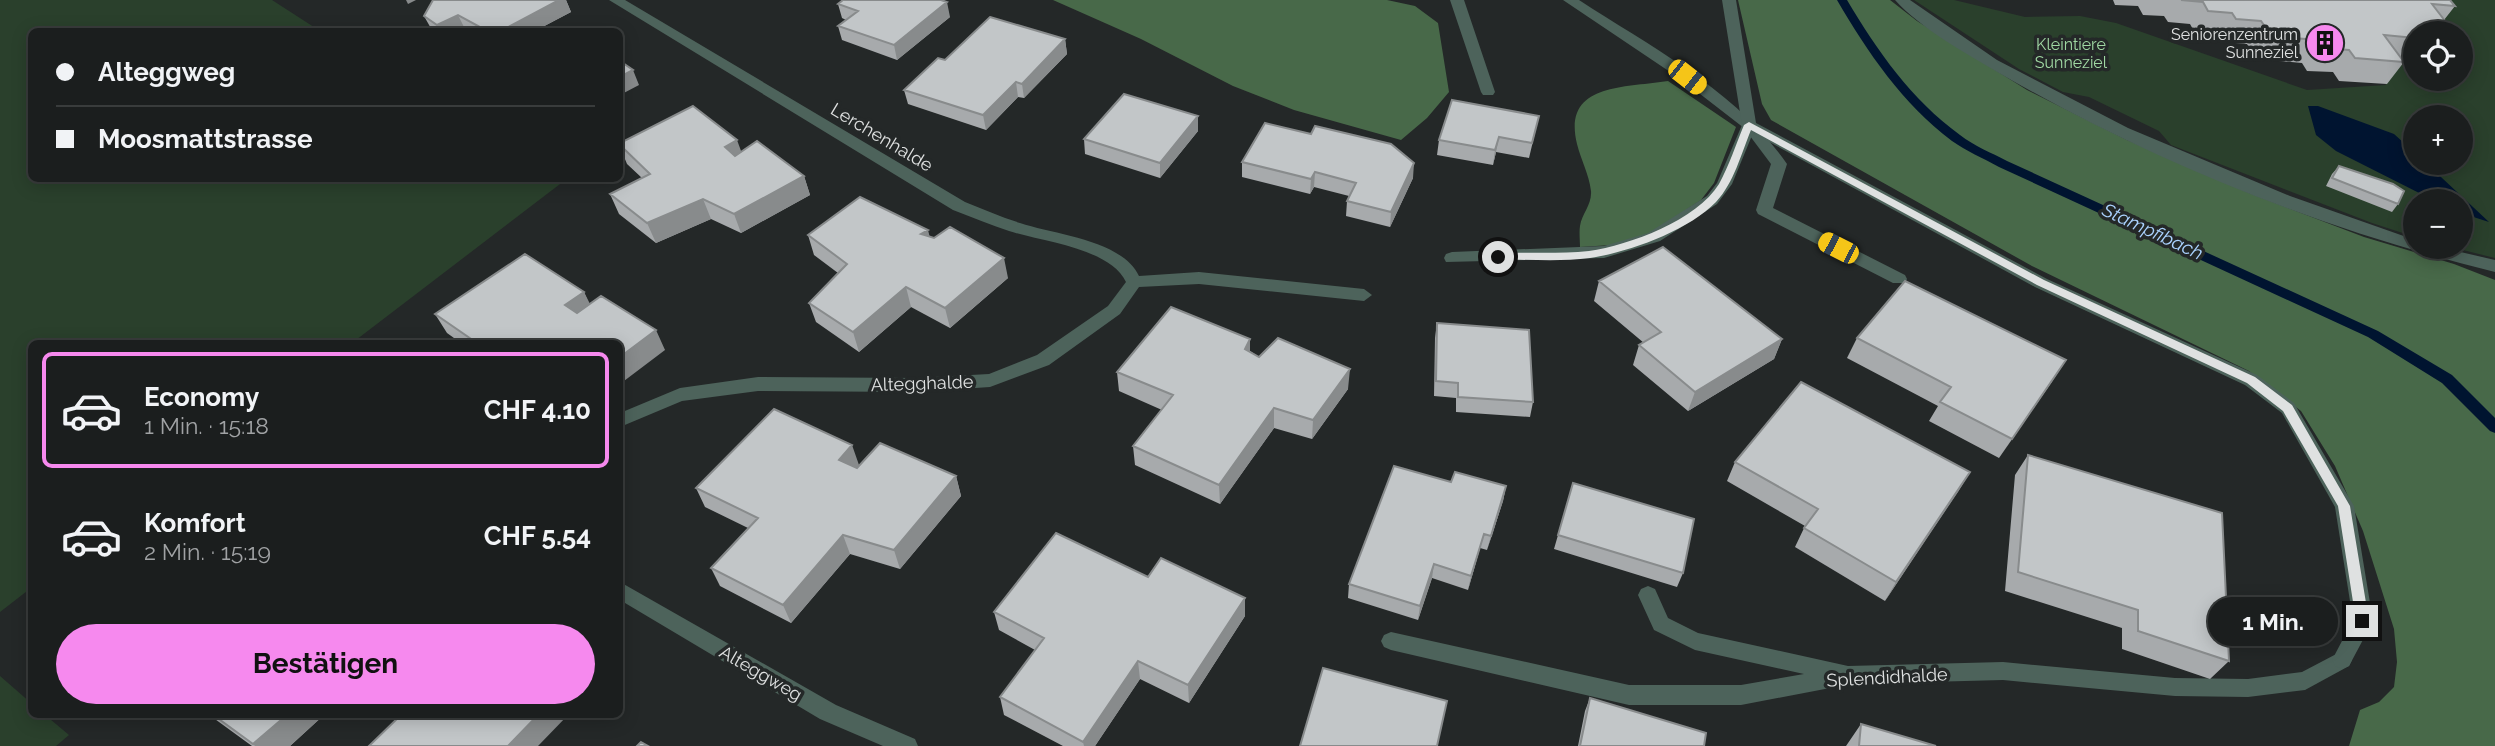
<!DOCTYPE html>
<html lang="de">
<head>
<meta charset="utf-8">
<style>
  body { margin:0; font-family:Raleway,sans-serif; background:#282b2b; color:#f1f3f6; height:100vh; display:flex; flex-direction:column; font-size:26px; white-space:nowrap }
  * { box-sizing:border-box; margin:0 }
  p { font-size:23px; color:#a0a2a4 }
  .icon { flex:none; width:38px; height:38px; fill:none; stroke:currentColor; stroke-width:2; stroke-linecap:round; stroke-linejoin:round }
  .map { position:relative; flex:1; overflow:hidden }
  .side { position:absolute; left:28px; top:340px; width:595px; height:378px; display:flex; flex-direction:column; background:#1b1e1e; border-radius:10px; box-shadow:0 4px 18px #0003,0 0 0 2px #393c3c }
  .side>* { flex:none }
  .banner { position:absolute; left:28px; top:28px; width:595px; height:154px; border-radius:10px; box-shadow:0 4px 18px #0003,0 0 0 2px #393c3c; display:grid; align-content:center; height:154px; padding:0 28px; background:#1b1e1e }
  .fabs { position:absolute; left:2403px; top:21px; display:grid; gap:14px }
  .fabs a { display:grid; place-items:center; width:70px; height:70px; border-radius:50%; background:#1b1e1e; box-shadow:0 4px 18px #0003,0 0 0 2px #393c3c; font-size:35px }
  .end { position:absolute; width:32px; height:32px; margin:-16px; border:9px solid #dfe1e1; background:#111; box-shadow:0 0 0 4px #111 }
  .from { border-radius:50% }
  .bubble { position:absolute; height:49px; border-radius:24px; background:#1b1e1e; box-shadow:0 4px 18px #0003,0 0 0 2px #393c3c; font-size:23px; font-weight:700; line-height:49px; text-align:center }
  .car { position:absolute; width:21px; height:42px; margin:-21px -10px; border-radius:9px; box-shadow:0 0 5px 2px #0007; background:linear-gradient(#f5c518 24%,#345 0 40%,#f5c518 0 76%,#345 0 86%,#f5c518 0) }
  .banner b { display:flex; align-items:center; gap:24px; height:66px; font-size:26px }
  .banner b+b { border-top:2px solid #393c3c }
  .banner i { width:18px; height:18px; background:#f1f3f6 }
  ul { padding:12px 0 0; list-style:none }
  li { display:flex; align-items:center; gap:21px; height:116px; margin:0 14px 10px; padding:0 14px; border:4px solid transparent; border-radius:10px }
  li div { flex:1 }
  li b { display:block; font-size:26px }
  li em { font-style:normal; font-weight:700 }
  li.current { border-color:#f689ee }
  li>.icon { width:63px; height:63px; stroke-width:1.5 }
  .action { display:flex; gap:14px; margin-top:auto; padding:14px 28px }
  .action a { flex:1; height:80px; border-radius:42px; background:#f689ee; color:#111; font-size:28px; font-weight:700; line-height:80px; text-align:center }
  .map>svg:first-child { display:block }
</style>
</head>
<body>
<div class="map">
<svg width="2495" height="746" viewBox="0 0 2495 746">
  <rect width="100%" height="100%" fill="#242828"/>
  <path fill="#2a402c" fill-rule="evenodd" d="M0,0H272L320,31L32,32V178H560L564,181L352,343H32L31,588L0,612Z
    M1914,0H1954L2025,17L2080,16L2116,23L2307,90L2386,85L2368,58L2415,61V79H2460V33H2420L2417,0H2495V258L2451,247H2460V201H2415V237L2372,223L2171,145L2159,131L2089,97L2063,92L2019,69ZM2415,117H2460V163H2415Z
    M0,676L31,703L32,714H44L69,735L56,746H0Z"/>
  <path fill="#486949" d="M1053,0H1387L1415,6L1438,23L1449,92L1427,118L1401,140L1294,110L1233,86L1141,39Z
    M1738,0H1890L1917,21L2027,90L2127,140L2249,193L2364,237L2454,264L2495,280V746H2349L2360,710L2379,702L2394,687L2397,662L2394,629L2363,531L2335,466L2301,411L2249,371L2032,266L1771,120L1762,104Z
    M1668,81L1736,127L1714,183L1701,200L1646,236L1612,245L1580,247C1580,241 1579,232 1580,226C1582,213 1592,205 1591,191C1589,174 1581,160 1577,144C1562,83 1624,88 1668,81Z"/>
  <path fill="#001430" d="M2308,106H2318L2394,134L2415,153V163H2426L2489,222L2461,213L2460,201H2435L2336,151L2316,135Z"/>
  <g fill="none" stroke-linecap="round" stroke-linejoin="round">
    <path fill="#001430" fill-rule="evenodd" d="M1837,0H1847C1878,52 1911,99 1960,135C1974,146 1992,153 2007,161L2378,331L2452,375L2495,418V433L2490,431L2442,383L2368,337L1999,167C1983,158 1966,151 1952,141C1902,103 1868,53 1837,0Z"/>
    <path fill="#4d635b" fill-rule="evenodd" d="M1450,0H1464L1495,92L1493,95H1483L1481,92Z
      M1563,0H1579C1651,47 1737,91 1787,164L1773,208L1905,275L1907,279L1905,283H1893L1758,214L1756,210L1771,164L1744,128L1682,80Z
      M1895,0H1910L1997,60L2128,128L2290,196L2415,240V247H2439L2495,260V272C2323,230 2153,162 1999,73C1967,54 1920,28 1895,0Z
      M1648,586L1655,589L1668,618L1698,633L1848,666L2003,662L2175,678L2248,679L2302,672L2342,651L2349,654L2352,660L2349,666L2305,690L2248,697L2175,696L2003,680L1851,684L1741,705H1629L1391,650L1384,647L1381,641L1384,635L1391,632L1629,685H1741L1804,674L1695,650L1654,630L1638,595L1641,589Z"/>
    <path fill="#4d635b" fill-rule="evenodd" d="M609,0H625L965,202C983,209 1001,217 1020,223C1056,235 1122,240 1139,276L1199,272L1364,289L1372,295L1364,301L1199,284L1139,287L1120,314L1049,365L990,387L916,392L758,391L682,401L620,427V413L680,388L758,377L916,378L989,374L1037,355L1108,306L1126,282C1110,248 1043,242 1009,231C991,225 972,217 953,210Z
      M1722,0H1736L1756,123L2047,279L2257,375L2294,403L2354,506L2373,621L2349,666L2342,669L2335,666L2332,660L2353,620L2335,507L2282,413L2245,385L2035,287L1753,133L1732,184L1717,204L1660,241L1604,258L1446,262L1444,258L1446,254L1452,252L1604,246L1648,233L1707,196L1717,183L1742,125Z
      M620,582L836,705L915,739L918,746H883L820,719L620,600Z"/>
  </g>
  <path fill="#a7aaac" d="M433,0H566L571,12L533,32H469L465,29L461,32H433L424,16Z
    M2107,0H2450L2455,6L2444,20L2452,30L2450,33H2415V61L2403,60L2404,62L2387,84L2339,81L2333,72L2307,71L2302,63L2279,61L2274,52L2251,51L2247,44L2222,42L2218,35L2195,33L2190,24L2168,22L2164,16L2143,15L2138,6L2115,5L2113,0Z
    M838,4L950,17L897,60L842,40L838,26L846,20L842,18Z
    M1065,39L1067,54L1024,98L1018,97L986,130L908,104L904,90L945,60Z
    M1198,116V131L1160,178L1085,154L1084,139Z
    M1539,116L1529,158L1496,152L1493,165L1437,155L1439,140Z
    M620,143L741,152L804,176L810,195L741,233L711,219L656,243L619,214L610,194L642,178L627,164L620,147Z
    M1242,162L1413,178L1390,227L1346,216L1347,201L1349,196L1314,187L1310,194L1242,177Z
    M2339,166L2398,204L2392,212L2326,186L2332,174Z
    M808,235L930,237L1008,278L950,328L911,307L859,352L816,322L809,303L838,273L814,255Z
    M1599,281L1782,339L1774,359L1688,411L1633,365L1639,345L1644,343L1594,301Z
    M584,292L589,304L665,350L620,343H461L447,333L435,314Z
    M1437,323L1533,402L1530,417L1456,412V398L1434,396L1435,338Z
    M1857,338L2053,380L1999,458L1929,421L1938,406L1847,358Z
    M1250,339V351L1259,357L1348,389L1312,439L1274,428L1220,504L1135,465L1133,446L1162,410L1119,391L1117,372Z
    M2028,455L2229,661L2210,679L2122,649V628L2005,591L2015,475Z
    M1735,462L1970,472L1885,601L1795,547L1805,526L1727,481Z
    M859,465L856,468L956,476L961,496L900,569L850,554L791,623L720,586L711,568L748,528L705,507L696,488Z
    M1451,482L1506,486L1503,501L1487,550L1480,548L1468,590L1432,578L1418,620L1348,598L1349,584Z
    M1573,483L1683,573L1677,587L1554,549Z
    M1148,577L1245,598V616L1189,703L1140,679L1095,746H1063L1004,715L1000,697L1035,650L999,630L994,612Z
    M1590,698L1704,746H1578L1585,711Z
    M208,714H325L290,746H252Z
    M1861,724L1936,746H1846Z"/>
  <path fill="#888b8c" d="M406,0H416L408,4Z
    M559,0H566L571,12L533,32H499Z
    M947,2L950,17L897,60L894,45Z
    M458,15L465,29L461,32H441L437,25Z
    M1065,39L1067,54L1024,98L1022,84Z
    M633,70L639,85L620,95V77Z
    M1016,82L1018,97L986,130L983,115Z
    M1198,116V131L1160,178V163Z
    M1499,137L1496,152L1493,165L1495,150Z
    M737,140L744,159L732,166L725,147Z
    M1414,163L1413,178L1390,227L1391,212Z
    M1315,172L1314,187L1310,194L1311,179Z
    M804,176L810,195L741,233L734,214Z
    M703,199L711,219L656,243L647,223Z
    M928,230L933,250L921,234Z
    M1004,258L1008,278L950,328L945,308Z
    M906,287L911,307L859,352L853,332Z
    M584,292L594,312L575,324L565,305Z
    M656,330L665,350L620,384V357Z
    M1250,339V358L1245,349Z
    M1782,339L1774,359L1688,411L1695,392Z
    M2066,360L2053,380L1999,458L2012,439Z
    M1350,369L1348,389L1312,439L1313,420Z
    M1274,408V428L1220,504L1219,485Z
    M852,445L859,465L846,479L839,460Z
    M1970,472L1958,492L1885,601L1896,582Z
    M956,476L961,496L900,569L894,550Z
    M1506,486L1503,501L1487,550L1491,536Z
    M1484,534L1468,590L1471,576Z
    M843,535L850,554L791,623L783,605Z
    M1434,564L1432,578L1418,620L1420,606Z
    M1245,598V616L1189,703L1188,685Z
    M1138,661L1140,679L1095,746H1084L1083,742Z
    M288,714H325L290,746H255L253,744Z
    M539,714H569L538,746H508Z"/>
  <path fill="#c2c6c8" stroke="#888b8c" stroke-width="2" d="M433,0H559L499,32H489L458,15L437,25L424,16Z
    M843,0H941L947,2L894,45L838,26L858,11L838,4Z
    M2181,0H2450L2455,6L2432,4L2452,30L2426,28L2430,33H2415V38L2384,35L2404,62L2355,58L2349,50L2322,48L2317,40L2294,38L2288,30L2266,28L2261,21L2236,19L2232,13L2208,11L2203,2Z
    M990,17L1065,39L1022,84L1016,82L983,115L904,90L938,58L945,60Z
    M620,61L633,70L620,77Z
    M1124,94L1198,116L1160,163L1084,139Z
    M1452,100L1539,116L1532,143L1499,137L1495,150L1439,140Z
    M693,106L737,140L725,147L735,156L757,141L804,176L734,214L703,199L647,223L610,194L650,174L620,145V143Z
    M1265,123L1311,134L1315,126L1391,144L1414,163L1391,212L1347,201L1356,183L1315,172L1311,179L1242,162Z
    M2339,166L2393,184L2404,191L2398,204L2332,178Z
    M860,197L928,230L921,234L934,238L950,227L1004,258L945,308L906,287L853,332L809,303L847,264L808,235Z
    M1663,247L1782,339L1695,392L1639,345L1661,332L1599,281Z
    M525,254L584,292L565,305L577,313L601,296L656,330L620,357V343H477L435,314Z
    M1905,281L2066,360L2012,439L1940,402L1951,387L1857,338Z
    M1171,307L1250,339L1245,349L1259,357L1278,338L1350,369L1313,420L1274,408L1219,485L1133,446L1173,395L1117,372Z
    M1437,323L1529,330L1533,402L1458,397V383L1436,381Z
    M1801,382L1970,472L1896,582L1804,528L1818,509L1735,462Z
    M774,409L852,445L839,460L857,468L880,443L956,476L894,550L843,535L783,605L711,568L758,518L696,488Z
    M2028,455L2222,513L2229,661L2138,631V610L2018,572Z
    M1394,466L1451,482L1455,472L1506,486L1491,536L1484,534L1471,576L1434,564L1420,606L1349,584Z
    M1573,483L1694,519L1683,573L1558,535Z
    M1056,533L1148,577L1161,558L1245,598L1188,685L1138,661L1083,742L1000,697L1044,638L994,612Z
    M1323,668L1447,701L1437,746H1300Z
    M1590,698L1706,733L1704,746H1580Z
    M212,714H288L253,744Z
    M402,714H539L508,746H369Z
    M1861,724L1936,746H1859Z
    M641,742L648,746H637Z"/>
  <path fill="#dfe1e1" d="M1749,122L2044,280L2255,377L2292,405L2350,506L2369,621L2367,625H2358L2356,621L2338,506L2283,411L2247,383L2037,285L1751,130C1741,154 1734,183 1716,202C1688,231 1629,252 1590,258C1560,262 1528,259 1498,260L1493,257L1498,253C1528,252 1560,254 1589,251C1630,245 1697,220 1719,184C1729,166 1736,144 1744,125Z"/>
  <defs>
    <g id="building-disc" transform="scale(2.0125)"><circle r="9.5" fill="#f689ee" stroke="#242828"/><path d="M-4-6H4V6H1V3H-1V6H-4ZM-2.5-4.3h1.7v1.8h-1.7ZM.8-4.3h1.7v1.8H.8ZM-2.5-1h1.7V.8h-1.7ZM.8-1h1.7V.8H.8Z" fill="#111"/></g>
  </defs>
  <g fill-rule="evenodd">
    <use href="#building-disc" x="2325" y="43"/>
  </g>
  <g text-anchor="middle" dominant-baseline="central" stroke-width="7" stroke-linejoin="round" paint-order="stroke">
    <g font-size="16" fill="#dfe1e1" stroke="#242828" text-anchor="end">
      <text x="2298" y="34">Seniorenzentrum<tspan x="2298" dy="18">Sunneziel</tspan></text>
    </g>
    <g font-size="16" fill="#a0d8a3" stroke="#242828">
      <text x="2071" y="44">Kleintiere<tspan x="2071" dy="18">Sunneziel</tspan></text>
    </g>
    <g font-size="18" fill="#dfe1e1" stroke="#242828">
      <text transform="translate(882 137) rotate(31)">Lerchenhalde</text>
      <text transform="translate(922 383) rotate(-2)">Altegghalde</text>
      <text transform="translate(761 673) rotate(30)">Alteggweg</text>
      <text transform="translate(1887 677) rotate(-3)">Splendidhalde</text>
    </g>
    <g font-size="19" font-style="italic" fill="#aad2fe" stroke="#242828">
      <text transform="translate(2153 231) rotate(25)">Stampfibach</text>
    </g>
  </g>
</svg>
<div class="fabs">
<a><svg class="icon" aria-label="locate" viewBox="0 0 24 24"><circle cx="12" cy="12" r="6"/><path d="M12 2v4M12 18v4M2 12h4M18 12h4"/></svg></a>
<a>+</a>
<a>−</a>
</div>
<i class="end from" style="left:1498px;top:257px"></i>
<i class="end" style="left:2362px;top:621px"></i>
<div class="bubble" style="left:2208px;top:597px;width:130px">1 Min.</div>
<i class="car" style="left:1687px;top:77px;rotate:128deg"></i>
<i class="car" style="left:1838px;top:248px;rotate:297deg"></i>
<div class="banner">
<b><i class="from"></i>Alteggweg</b>
<b><i></i>Moosmattstrasse</b>
</div>
<section class="side">
<ul>
<li class="current"><svg class="icon" aria-label="car" viewBox="0 0 24 24"><path d="M5 17H2v-5l4-1 3-4h7l3 4 3 1v5h-3M9 17h6M6 11h13"/><circle cx="7" cy="17" r="2"/><circle cx="17" cy="17" r="2"/></svg><div><b>Economy</b><p>1 Min. · 15:18</p></div><em>CHF 4.10</em></li>
<li><svg class="icon" aria-label="car" viewBox="0 0 24 24"><path d="M5 17H2v-5l4-1 3-4h7l3 4 3 1v5h-3M9 17h6M6 11h13"/><circle cx="7" cy="17" r="2"/><circle cx="17" cy="17" r="2"/></svg><div><b>Komfort</b><p>2 Min. · 15:19</p></div><em>CHF 5.54</em></li>
</ul>
<div class="action"><a>Bestätigen</a></div>
</section>
</div>
</body>
</html>
